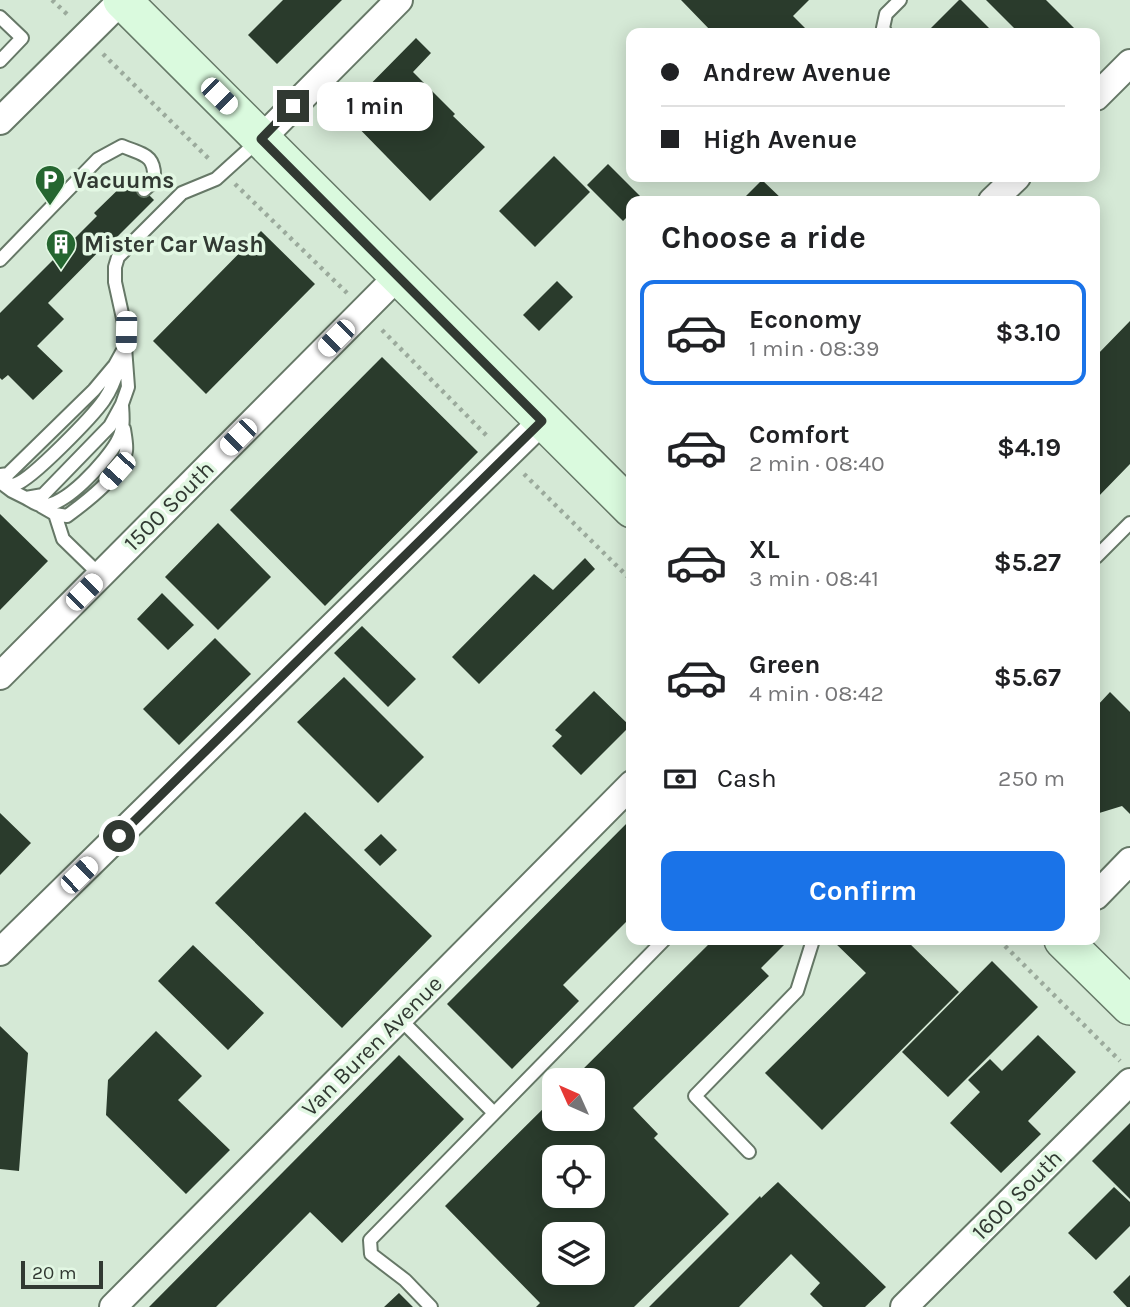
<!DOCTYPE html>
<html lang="en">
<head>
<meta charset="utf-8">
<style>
  body { margin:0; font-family:Karla,sans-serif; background:#f6f6f6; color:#202124; height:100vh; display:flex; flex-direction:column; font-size:26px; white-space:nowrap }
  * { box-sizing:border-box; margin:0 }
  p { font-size:23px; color:#757577 }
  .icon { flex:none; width:38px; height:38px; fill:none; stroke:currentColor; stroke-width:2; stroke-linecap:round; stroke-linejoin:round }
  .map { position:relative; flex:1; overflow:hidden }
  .sheet { position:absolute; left:626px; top:196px; width:474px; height:749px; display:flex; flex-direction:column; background:#fff; border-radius:14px; box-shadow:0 4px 18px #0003 }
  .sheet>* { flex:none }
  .top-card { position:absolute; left:626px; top:28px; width:474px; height:154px; border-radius:14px; box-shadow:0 4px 18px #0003; display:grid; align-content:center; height:154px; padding:0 35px; background:#fff }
  .needle { width:46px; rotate:315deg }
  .tools { position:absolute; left:542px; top:1068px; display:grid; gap:14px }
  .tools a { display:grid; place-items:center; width:63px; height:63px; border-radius:14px; background:#fff; box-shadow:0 4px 18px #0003; font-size:35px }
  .scale { position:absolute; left:21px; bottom:18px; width:82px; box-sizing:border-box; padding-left:7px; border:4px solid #313932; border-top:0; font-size:19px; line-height:24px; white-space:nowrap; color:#313932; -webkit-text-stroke:5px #e2f7e3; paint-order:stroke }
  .end { position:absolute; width:32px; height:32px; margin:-16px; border:9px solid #313932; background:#fff; box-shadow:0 0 0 4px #fff }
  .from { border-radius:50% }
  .bubble { position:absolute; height:49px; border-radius:14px; background:#fff; box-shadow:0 4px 18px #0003; font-size:23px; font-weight:700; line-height:49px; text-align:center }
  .car { position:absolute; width:21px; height:42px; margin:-21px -10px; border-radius:9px; box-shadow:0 0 5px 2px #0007; background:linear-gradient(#fff 24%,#345 0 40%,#fff 0 76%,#345 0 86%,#fff 0) }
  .top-card b { display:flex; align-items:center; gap:24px; height:66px; font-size:26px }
  .top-card b+b { border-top:2px solid #e0e0e0 }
  .top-card i { width:18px; height:18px; background:#202124 }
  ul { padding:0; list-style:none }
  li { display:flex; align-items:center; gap:21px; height:105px; margin:0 14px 10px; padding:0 21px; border:4px solid transparent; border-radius:14px }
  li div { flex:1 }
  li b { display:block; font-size:26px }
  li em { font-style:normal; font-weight:700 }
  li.current { border-color:#1a73e8 }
  li>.icon { width:63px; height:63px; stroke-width:1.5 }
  h2 { padding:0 35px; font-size:32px; line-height:84px }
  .pay { display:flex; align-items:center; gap:18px; height:77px; padding:0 35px; font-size:26px }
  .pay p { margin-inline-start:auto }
  .primary-button { display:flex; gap:14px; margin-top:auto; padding:14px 35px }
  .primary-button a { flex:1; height:80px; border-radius:14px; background:#1a73e8; color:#fff; font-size:28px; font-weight:700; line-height:80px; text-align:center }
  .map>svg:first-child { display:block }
</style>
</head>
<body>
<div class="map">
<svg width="1130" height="1307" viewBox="0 0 1130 1307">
  <rect width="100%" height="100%" fill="#d5e9d6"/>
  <path fill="#2a3b2c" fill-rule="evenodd" d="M283,0H342L277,64L248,35Z
    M681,0H809L793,16L810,33H713Z
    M959,0H961L994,33H934L930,29Z
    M986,0H1046L1079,33H1019Z
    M416,38L431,53L413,72L455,114L453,116L485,147L430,201L343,112Z
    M554,156L590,192L535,247L499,211Z
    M608,164L645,201H632V212L623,221L587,185Z
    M131,177L154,200L115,239L113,237L48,303L64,319L37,346L63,371L33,400L8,375L2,380L0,378V313L97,216L94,213Z
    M762,180L784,201H741Z
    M261,231L315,284L206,394L153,341Z
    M557,281L573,297L539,331L523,315Z
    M1130,321V464L1096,499V356Z
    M382,357L478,452L325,606L230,510Z
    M0,514L48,561L0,610Z
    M218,523L271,577L218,630L165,577Z
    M585,558L595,569L479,684L452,657L534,574L553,590Z
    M162,593L194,625L168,650L137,619Z
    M362,626L416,679L388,707L334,653Z
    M215,638L251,674L179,745L143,709Z
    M344,677L424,757L378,803L297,722Z
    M594,691L630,726L581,775L552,746L562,736L555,730Z
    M1110,692L1130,712V814L1122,806L1096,814V707Z
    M305,812L432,936L342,1028L215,903Z
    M0,813L31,843L0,875Z
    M632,818V916L563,985L579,1001L512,1069L447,1004Z
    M381,834L397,850L380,866L364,850Z
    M713,940H781L785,944L761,968L769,976L633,1108L658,1134L654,1138L729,1214L634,1307H536L540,1303L445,1206L555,1097V1118H593V1080H572ZM555,1157H593V1195H555ZM555,1234H593V1272H555Z
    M832,940H906L959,992L822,1130L765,1073L866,973Z
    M193,945L264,1013L228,1050L158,981Z
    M992,961L1038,1007L948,1097L902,1052Z
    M0,1026L28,1053L19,1171L0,1169Z
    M156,1031L202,1076L178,1100L230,1150L186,1194L106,1115L108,1080Z
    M1038,1035L1076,1072L1028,1121L1041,1134L1001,1173L950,1123L980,1092L968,1080L990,1059L1002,1071Z
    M399,1055L464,1119L342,1243L310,1212L216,1307H149Z
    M1130,1123V1199L1092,1161Z
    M778,1182L886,1287L865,1307H823L810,1294L820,1283L791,1254L739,1307H649L760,1196L761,1198Z
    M1114,1187L1130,1202V1226L1096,1260L1068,1233Z
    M1130,1275V1307H1127L1113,1292Z
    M399,1293L413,1307H384Z"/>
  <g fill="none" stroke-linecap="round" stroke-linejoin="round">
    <g stroke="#667867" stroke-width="16">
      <path id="service" d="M0,17L22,38L0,61
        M886,33L883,28L886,14L900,0
        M0,260L98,159L122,146C143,155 156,154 154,181L144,190
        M0,475L8,474L94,390L115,365L125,347L126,332L115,282V267L118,257L182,193L216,179L258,141
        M0,481C5,483 11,486 16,484C32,479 93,416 104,400C112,389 116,377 120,364
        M0,482L12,491L26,498L43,495L110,426L122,404L128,387L125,347
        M26,498C30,500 36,505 41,505C63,510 107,460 117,442C124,430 123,418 122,405
        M41,506L55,514L67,516C86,502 122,475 126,451C127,445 125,436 124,429
        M55,514L63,539L100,575
        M1096,557L1130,523
        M399,1018L494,1113
        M749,1152L695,1096L797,991L813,940
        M431,1307L405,1280L371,1254L370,1240L664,940"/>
    </g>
    <g stroke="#667867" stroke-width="30">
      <path id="minor" d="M1096,97L1130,63
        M0,121L122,0
        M261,139L399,0
        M992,201L1017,177
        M0,676L398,276
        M1096,896L1130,861
        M0,952L542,421
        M113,1307L632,784
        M904,1307L1130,1082"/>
    </g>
    <g stroke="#667867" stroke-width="40">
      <path id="secondary" d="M122,0L632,509
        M1063,940L1130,1006"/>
    </g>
    <path stroke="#9baa9c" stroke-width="4.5" stroke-dasharray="3.5 5" stroke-linecap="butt" d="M52,0L69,16
      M103,54L211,161
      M235,184L347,293
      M382,330L489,438
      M524,474L632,581
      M999,940L1120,1061"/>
    <use href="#service" stroke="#fff" stroke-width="12"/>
    <use href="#minor" stroke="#fff" stroke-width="26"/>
    <use href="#secondary" stroke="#dafade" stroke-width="37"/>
  </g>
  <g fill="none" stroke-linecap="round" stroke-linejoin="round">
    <path stroke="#313932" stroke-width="9" d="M119,836L542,421L261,139L293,106"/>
  </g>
  <defs>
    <g id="parking-pin" transform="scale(1.575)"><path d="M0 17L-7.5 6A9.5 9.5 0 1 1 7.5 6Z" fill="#256630" stroke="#e2f7e3"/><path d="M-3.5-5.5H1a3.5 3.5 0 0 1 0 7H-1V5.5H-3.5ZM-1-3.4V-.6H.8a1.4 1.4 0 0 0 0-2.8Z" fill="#fff"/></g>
    <g id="building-pin" transform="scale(1.575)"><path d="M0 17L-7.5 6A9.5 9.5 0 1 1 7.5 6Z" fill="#256630" stroke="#e2f7e3"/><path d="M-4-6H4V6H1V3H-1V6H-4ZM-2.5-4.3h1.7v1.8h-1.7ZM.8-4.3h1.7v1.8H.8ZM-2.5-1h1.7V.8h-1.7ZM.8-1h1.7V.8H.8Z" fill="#fff"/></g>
  </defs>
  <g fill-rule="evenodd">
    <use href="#parking-pin" x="50" y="180"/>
    <use href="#building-pin" x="61" y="244"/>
  </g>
  <g text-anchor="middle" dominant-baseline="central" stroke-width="7" stroke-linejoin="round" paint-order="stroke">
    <g font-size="23" font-weight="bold" fill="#313932" stroke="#e2f7e3" text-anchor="start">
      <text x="73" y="180">Vacuums</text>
      <text x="84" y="244">Mister Car Wash</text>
    </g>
    <g font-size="23" fill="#313932" stroke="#e2f7e3">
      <text transform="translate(169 506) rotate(-45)">1500 South</text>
      <text transform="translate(372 1046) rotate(-45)">Van Buren Avenue</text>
      <text transform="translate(1017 1195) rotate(-45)">1600 South</text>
    </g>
  </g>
</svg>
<div class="tools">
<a><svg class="needle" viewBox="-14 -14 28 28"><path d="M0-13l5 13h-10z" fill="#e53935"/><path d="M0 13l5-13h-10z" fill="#757577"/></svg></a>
<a><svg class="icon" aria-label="locate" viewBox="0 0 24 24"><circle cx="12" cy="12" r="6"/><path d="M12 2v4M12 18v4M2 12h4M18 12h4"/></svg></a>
<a><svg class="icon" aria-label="layers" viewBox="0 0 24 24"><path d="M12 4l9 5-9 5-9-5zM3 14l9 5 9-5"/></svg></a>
</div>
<div class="scale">20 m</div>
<i class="end from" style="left:119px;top:836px"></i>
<i class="end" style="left:293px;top:106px"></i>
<div class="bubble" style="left:317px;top:82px;width:116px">1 min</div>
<i class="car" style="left:219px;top:96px;rotate:135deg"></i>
<i class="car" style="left:126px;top:332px;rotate:181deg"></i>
<i class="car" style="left:336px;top:338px;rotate:225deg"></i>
<i class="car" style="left:238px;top:437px;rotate:225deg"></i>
<i class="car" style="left:117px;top:471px;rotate:222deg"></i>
<i class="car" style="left:84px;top:592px;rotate:45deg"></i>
<i class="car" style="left:79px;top:875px;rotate:46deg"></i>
<div class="top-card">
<b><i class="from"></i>Andrew Avenue</b>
<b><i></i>High Avenue</b>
</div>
<section class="sheet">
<h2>Choose a ride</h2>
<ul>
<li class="current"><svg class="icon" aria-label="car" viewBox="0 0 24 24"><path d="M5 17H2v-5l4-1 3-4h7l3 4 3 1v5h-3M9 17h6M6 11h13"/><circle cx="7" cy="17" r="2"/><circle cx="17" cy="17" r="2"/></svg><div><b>Economy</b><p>1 min · 08:39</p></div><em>$3.10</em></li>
<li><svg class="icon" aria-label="car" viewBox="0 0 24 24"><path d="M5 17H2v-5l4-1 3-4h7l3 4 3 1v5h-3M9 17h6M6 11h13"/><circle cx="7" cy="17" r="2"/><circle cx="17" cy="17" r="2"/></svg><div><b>Comfort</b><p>2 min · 08:40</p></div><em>$4.19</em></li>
<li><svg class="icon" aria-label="car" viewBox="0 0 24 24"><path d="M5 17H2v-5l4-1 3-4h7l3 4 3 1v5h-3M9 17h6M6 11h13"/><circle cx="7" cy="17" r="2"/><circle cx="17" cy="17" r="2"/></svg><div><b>XL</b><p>3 min · 08:41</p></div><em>$5.27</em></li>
<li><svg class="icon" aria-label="car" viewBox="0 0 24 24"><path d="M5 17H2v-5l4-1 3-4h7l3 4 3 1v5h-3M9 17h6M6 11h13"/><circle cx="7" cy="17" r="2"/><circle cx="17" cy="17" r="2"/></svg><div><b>Green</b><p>4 min · 08:42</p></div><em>$5.67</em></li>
</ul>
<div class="pay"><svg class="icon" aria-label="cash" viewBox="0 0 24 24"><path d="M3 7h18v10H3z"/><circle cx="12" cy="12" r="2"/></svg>Cash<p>250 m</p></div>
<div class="primary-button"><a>Confirm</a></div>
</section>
</div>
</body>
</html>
